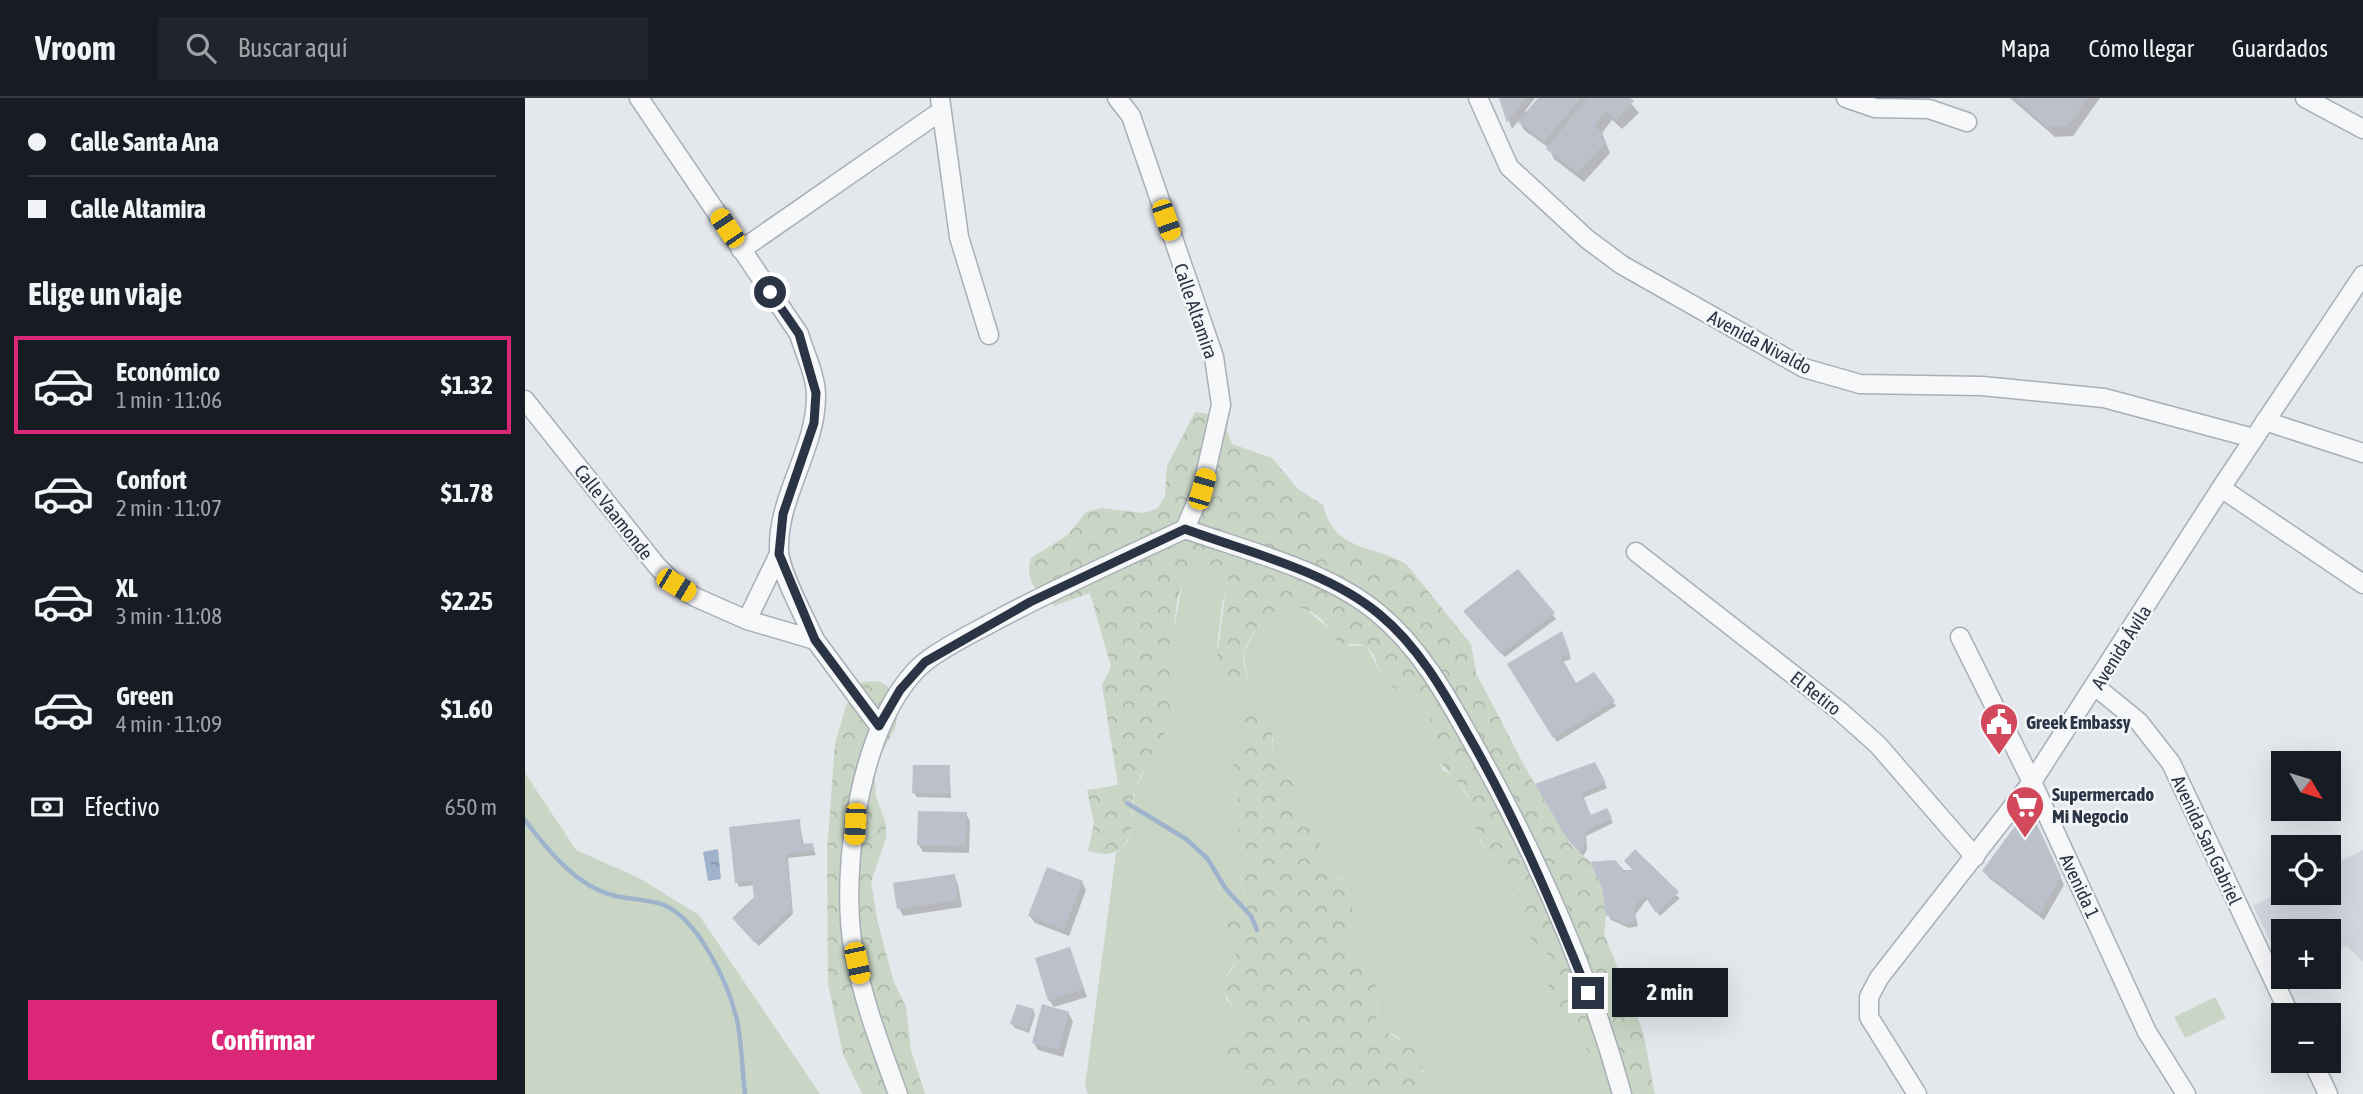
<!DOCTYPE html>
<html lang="es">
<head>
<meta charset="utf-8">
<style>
  body { margin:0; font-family:"Asap Condensed",sans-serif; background:#20242c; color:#f1f3f6; height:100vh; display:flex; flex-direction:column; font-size:26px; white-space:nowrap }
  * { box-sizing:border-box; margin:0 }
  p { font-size:23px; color:#9ea1a6 }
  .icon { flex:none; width:38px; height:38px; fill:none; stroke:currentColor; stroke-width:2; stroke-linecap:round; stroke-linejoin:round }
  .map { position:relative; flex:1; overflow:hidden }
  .sheet { display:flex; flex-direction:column; background:#171b24; width:525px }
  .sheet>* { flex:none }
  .hud { display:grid; align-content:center; height:154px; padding:0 28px; background:#171b24 }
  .needle { width:46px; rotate:128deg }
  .buttons { position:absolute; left:1746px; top:653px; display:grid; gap:14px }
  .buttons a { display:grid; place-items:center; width:70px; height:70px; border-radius:0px; background:#171b24; box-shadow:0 7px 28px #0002; font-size:35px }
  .end { position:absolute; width:32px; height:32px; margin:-16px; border:9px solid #2b3445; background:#fff; box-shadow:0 0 0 4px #fff }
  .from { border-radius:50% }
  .bubble { position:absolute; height:49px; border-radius:0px; background:#171b24; box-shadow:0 7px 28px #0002; font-size:23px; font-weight:700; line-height:49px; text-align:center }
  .car { position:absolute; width:21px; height:42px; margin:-21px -10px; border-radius:9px; box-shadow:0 0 5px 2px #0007; background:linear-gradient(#f5c518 24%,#345 0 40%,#f5c518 0 76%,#345 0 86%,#f5c518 0) }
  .hud b { display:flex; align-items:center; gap:24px; height:66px; font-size:26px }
  .hud b+b { border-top:2px solid #363941 }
  .hud i { width:18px; height:18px; background:#f1f3f6 }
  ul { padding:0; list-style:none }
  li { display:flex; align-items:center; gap:21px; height:98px; margin:0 14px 10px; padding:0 14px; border:4px solid transparent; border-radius:0px }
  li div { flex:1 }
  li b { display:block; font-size:26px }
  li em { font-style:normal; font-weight:700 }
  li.selected { border-color:#db2777 }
  li>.icon { width:63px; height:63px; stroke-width:1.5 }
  h2 { padding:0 28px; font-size:32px; line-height:84px }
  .pay { display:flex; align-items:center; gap:18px; height:77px; padding:0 28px; font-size:26px }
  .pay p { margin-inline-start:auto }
  .action { display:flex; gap:14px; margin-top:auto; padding:14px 28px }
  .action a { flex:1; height:80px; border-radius:0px; background:#db2777; color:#fff; font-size:28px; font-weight:700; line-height:80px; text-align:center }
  header { display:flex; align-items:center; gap:42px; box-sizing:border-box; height:98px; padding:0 35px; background:#171b24; border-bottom:2px solid #363941 }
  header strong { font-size:33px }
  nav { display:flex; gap:38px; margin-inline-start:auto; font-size:24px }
  .search { width:490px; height:63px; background:#20242c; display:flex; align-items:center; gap:18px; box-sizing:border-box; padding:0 24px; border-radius:0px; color:#9ea1a6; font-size:26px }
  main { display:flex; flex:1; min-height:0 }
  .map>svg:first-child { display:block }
</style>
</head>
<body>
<header>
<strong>Vroom</strong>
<div class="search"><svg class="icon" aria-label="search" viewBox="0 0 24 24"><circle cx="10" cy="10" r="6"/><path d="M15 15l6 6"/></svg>Buscar aquí</div>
<nav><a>Mapa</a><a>Cómo llegar</a><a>Guardados</a></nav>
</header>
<main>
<section class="sheet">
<div class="hud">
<b><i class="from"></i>Calle Santa Ana</b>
<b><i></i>Calle Altamira</b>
</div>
<h2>Elige un viaje</h2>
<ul>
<li class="selected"><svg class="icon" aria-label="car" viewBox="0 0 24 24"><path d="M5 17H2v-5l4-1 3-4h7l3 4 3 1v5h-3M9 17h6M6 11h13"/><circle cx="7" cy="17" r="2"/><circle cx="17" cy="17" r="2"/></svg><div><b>Económico</b><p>1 min · 11:06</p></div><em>$1.32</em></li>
<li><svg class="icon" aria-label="car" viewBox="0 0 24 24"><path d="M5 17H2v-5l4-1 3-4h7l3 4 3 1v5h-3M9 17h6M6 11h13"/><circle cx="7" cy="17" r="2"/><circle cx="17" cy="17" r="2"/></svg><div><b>Confort</b><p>2 min · 11:07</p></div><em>$1.78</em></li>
<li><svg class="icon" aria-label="car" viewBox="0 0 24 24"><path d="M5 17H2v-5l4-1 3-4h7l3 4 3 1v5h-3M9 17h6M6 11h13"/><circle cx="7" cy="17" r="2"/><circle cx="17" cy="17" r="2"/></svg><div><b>XL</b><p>3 min · 11:08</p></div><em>$2.25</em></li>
<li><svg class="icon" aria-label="car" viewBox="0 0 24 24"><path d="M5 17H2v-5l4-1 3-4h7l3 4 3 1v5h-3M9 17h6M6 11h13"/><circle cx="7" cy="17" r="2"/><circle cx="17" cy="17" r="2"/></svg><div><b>Green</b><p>4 min · 11:09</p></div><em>$1.60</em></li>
</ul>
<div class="pay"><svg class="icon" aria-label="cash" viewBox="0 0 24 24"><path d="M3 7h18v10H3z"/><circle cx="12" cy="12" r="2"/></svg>Efectivo<p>650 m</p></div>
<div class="action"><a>Confirmar</a></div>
</section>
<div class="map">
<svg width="1838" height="996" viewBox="0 0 1838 996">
  <defs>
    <pattern id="forest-crowns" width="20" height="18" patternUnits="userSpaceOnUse" patternTransform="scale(1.75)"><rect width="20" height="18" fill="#c9d6c5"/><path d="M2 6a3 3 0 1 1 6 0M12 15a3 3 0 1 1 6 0" fill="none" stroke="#adb8ab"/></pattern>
    <pattern id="water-ripples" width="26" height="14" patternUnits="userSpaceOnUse" patternTransform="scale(1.75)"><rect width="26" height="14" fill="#9fb4cc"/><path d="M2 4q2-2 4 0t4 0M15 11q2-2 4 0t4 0" fill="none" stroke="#8293a7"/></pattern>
  </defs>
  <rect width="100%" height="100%" fill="#e4e7ec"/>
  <path fill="#d2d6de" d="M1838,752V864L1822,848L1804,856V833H1759V871L1728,808L1759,792L1804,794V769Z"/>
  <path fill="#c9d6c5" d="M680,465L695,470L704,481L697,507L692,549L724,585L718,556L732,529L741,518L754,510L768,507L782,512L825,548H840C850,559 851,571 860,582C870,594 885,597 898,605L909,631L907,646L918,672L930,680L946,704L956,745L963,757L992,786C1000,823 993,829 1023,857C1015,897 1042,930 1067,958C1070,962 1076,965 1079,969C1086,980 1088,987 1097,996H893L898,973L873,939L860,932L851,921C857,894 848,877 835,854L808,846L816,782L795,763C797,743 791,727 775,714C773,689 768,670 747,654L748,640L721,641L713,689V733L724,760C715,774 714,783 720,799L701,823L700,837L709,848L712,863L703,875L701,901L712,911L717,925L693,962L716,979L719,993L716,996H563L560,988L591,755L601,746L606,734L610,692L648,612V536L658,482L667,471Z
    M0,675L51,752L114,780L174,817L295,996H0Z
    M1690,899L1701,920L1660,940L1649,919Z"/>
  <path fill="url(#forest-crowns)" d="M670,314L703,319L702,333L707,346L747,360L773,391L798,407C810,454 846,446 881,466L946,546L951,575L1000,669L1045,746L1065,764L1077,790L1081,817L1079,836L1118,934L1130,996H1097C1088,987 1086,980 1079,969C1076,965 1070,962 1067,958C1042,930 1015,897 1023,857C987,824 1001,828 992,786L963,757L951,732L946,704L940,693L911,660L907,646L909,631L898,605C885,597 870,594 860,582C852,572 851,553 839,548C832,545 820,547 811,544C795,502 749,496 727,537C724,543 719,551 718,557C718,566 722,577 724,585L715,593C687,584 691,562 695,537C698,518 698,500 704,481C696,471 687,463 673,469C638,484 653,578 648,610C643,640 619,664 610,692C605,709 611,730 601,744C592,759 578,757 563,753L569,725L562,692L593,687L577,587L586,569L565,495L529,508C512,494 499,483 506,460L543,437L561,414L576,410L619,415L633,410L640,398L642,368Z
    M353,583L362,588L374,606L370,631L349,668L351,699L361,726V740L346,784L353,826L369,884L381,909L386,952L400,996H337L318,956L303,886L302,754L310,646L321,608L337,584Z
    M723,614L737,616L747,626V653C770,671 772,687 775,714L796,734L795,763C812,777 835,799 825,824C821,832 813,839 808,846L835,854C850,876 856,895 851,921L860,932L895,956L898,986L893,996H716L719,993L716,979L693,962L717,925C712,910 701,902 697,887L712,863L709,848L700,837L701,823L720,799C715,783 715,774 724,760L713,733V689L702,680L721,641L717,628Z"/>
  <path fill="url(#water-ripples)" d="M193,751L196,781L183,783L178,754Z"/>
  <path fill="#0003" d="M976,0H1010L1000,13L1003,15L1015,0H1102L1114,15L1097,31L1087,22L1077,35L1085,55L1059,84L1029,61L1024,50L999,32L994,22L987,31Z
    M1485,0H1575L1548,38L1530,39Z
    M993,473L1031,521L980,559L943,518Z
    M1039,540L1046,561L1037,564L1051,588L1088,604L1091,608L1032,644L985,567Z
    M1069,666L1082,690L1058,700L1066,719L1081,712L1088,725L1061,738L1062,752L1058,758L1047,746L1013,687Z
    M424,669L426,700L392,699L389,695Z
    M441,716L445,723L444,755L398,754L393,746Z
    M1508,718L1539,787L1519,822L1464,780L1459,773Z
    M274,723L279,747L287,746L291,757L263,760L268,816L234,848L212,825L231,800L229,787L214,789L212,784Z
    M1101,763L1155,800L1135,818L1123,800L1110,817L1113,828L1104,830L1086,822L1083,817L1098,774H1109Z
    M429,778L433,786L437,809L378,818L374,810Z
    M557,784L561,792L544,838L510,825L505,818Z
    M545,851L562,899L529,909L524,902Z
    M508,912L510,917L504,935L490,930L487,926Z
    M543,915L548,923L538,959L513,952L509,945Z"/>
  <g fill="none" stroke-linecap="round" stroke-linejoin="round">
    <path stroke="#9fb4cc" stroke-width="4.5" d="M602,705L661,741L682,760L701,791L726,818L732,832
      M0,722C22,751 50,787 87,797C104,802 123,801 139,807C174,822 204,887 212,922C217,946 217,972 220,996"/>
  </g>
  <path fill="#bbc0ca" d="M974,0H1000L982,25Z
    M1013,0H1056L1019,44L993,24Z
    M1062,0H1105L1109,3L1091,22L1081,13L1069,28L1079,36L1076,40L1081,44L1053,75L1021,51Z
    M1489,0H1562L1543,28L1522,29Z
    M993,471L1030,515L976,556L938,513Z
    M1037,533L1045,556L1036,559L1051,585L1069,574L1090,603L1028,640L982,566Z
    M1070,664L1081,685L1057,695L1066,717L1082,710L1087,720L1060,733V746L1055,755L1042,741L1010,686Z
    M388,667H425L424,696L387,695Z
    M1504,709L1536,778L1515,816L1457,773Z
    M393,713L442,714L440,748L392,747Z
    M275,721L277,746L288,745L289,752L261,756L267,811L230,845L207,820L229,799L227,783L210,785L204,729Z
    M1110,751L1154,794L1131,815L1119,797L1108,811L1112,823L1100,826L1081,817L1077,790L1065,764L1090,762L1099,772H1108L1099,763Z
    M522,769L558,783L539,831L503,818Z
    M430,776L433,802L372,811L368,785Z
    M545,849L559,891L523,903L510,860Z
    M492,906L509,911L502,931L485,926Z
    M517,906L544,914L534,952L507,945Z"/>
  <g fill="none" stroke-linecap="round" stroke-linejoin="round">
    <g stroke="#a9aeb7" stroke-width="21">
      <path id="minor" d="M114,0L274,236C280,256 291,278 291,298C291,352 252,399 254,453C255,474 280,520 290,542
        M415,0L434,139L464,237
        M953,0L984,69L1062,141L1097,167L1279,270L1335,286L1457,288L1579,300L1728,340
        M1321,0L1350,10L1404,11L1442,24
        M1780,0L1838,31
        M216,152L416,13
        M0,302L132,468L151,487L170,499L222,522L290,542L354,628
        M1740,323L1838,355
        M1696,390L1838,486
        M660,431C722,453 804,473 854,516C894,549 920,595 945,640C1008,750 1063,873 1097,996
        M1111,454L1316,614L1353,647L1450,759
        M222,522L254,456
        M1435,539L1507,684L1622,934L1661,996
        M1571,589L1614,624L1646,665L1765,917
        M1787,962L1803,996
        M373,996C355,947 337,900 328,849C315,770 335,618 400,564C420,548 446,536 468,524C531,490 596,461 660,431L677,391L696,307L689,259L606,18L592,0
        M1392,996L1344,919V899L1354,880L1507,684L1696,390L1838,177"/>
    </g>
    <use href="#minor" stroke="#f7f8fa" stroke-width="18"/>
  </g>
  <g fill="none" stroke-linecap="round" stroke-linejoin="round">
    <path stroke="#2b3445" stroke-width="9" d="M245,194L274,236L291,295L289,325L258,416L254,456L290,542L354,628L375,592L400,564L505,504L660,431C722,454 803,473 854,516C892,547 918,592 942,635C990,718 1027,806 1063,895"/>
  </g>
  <defs>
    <g id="civic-pin" transform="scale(2.0125)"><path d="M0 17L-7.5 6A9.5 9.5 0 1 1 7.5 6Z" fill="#d1495b" stroke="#f4f6f9"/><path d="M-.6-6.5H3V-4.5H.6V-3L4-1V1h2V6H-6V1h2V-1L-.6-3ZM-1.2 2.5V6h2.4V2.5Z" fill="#fff"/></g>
    <g id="supermarket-pin" transform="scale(2.0125)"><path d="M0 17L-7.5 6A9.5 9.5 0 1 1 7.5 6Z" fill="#d1495b" stroke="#f4f6f9"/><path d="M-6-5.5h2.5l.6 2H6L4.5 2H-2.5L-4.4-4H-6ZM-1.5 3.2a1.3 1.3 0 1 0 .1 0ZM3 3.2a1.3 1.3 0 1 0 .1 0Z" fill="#fff"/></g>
  </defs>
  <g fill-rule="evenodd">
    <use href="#civic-pin" x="1474" y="624"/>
    <use href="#supermarket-pin" x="1500" y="707"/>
  </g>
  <g text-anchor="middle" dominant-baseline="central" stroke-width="5" stroke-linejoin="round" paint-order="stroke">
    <g font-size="19" fill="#2b3445" stroke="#f4f6f9">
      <text transform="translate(671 213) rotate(71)">Calle Altamira</text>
      <text transform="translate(1235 244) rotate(28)">Avenida Nivaldo</text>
      <text transform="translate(89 414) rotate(52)">Calle Vaamonde</text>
      <text transform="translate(1596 549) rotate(-58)">Avenida Ávila</text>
      <text transform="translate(1291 595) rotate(38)">El Retiro</text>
      <text transform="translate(1682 742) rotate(65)">Avenida San Gabriel</text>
      <text transform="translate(1555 788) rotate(65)">Avenida 1</text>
    </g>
    <g font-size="19" font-weight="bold" fill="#2b3445" stroke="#f4f6f9" text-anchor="start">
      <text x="1501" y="624">Greek Embassy</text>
      <text x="1527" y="696">Supermercado<tspan x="1527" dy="22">Mi Negocio</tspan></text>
    </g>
  </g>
</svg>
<div class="buttons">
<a><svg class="needle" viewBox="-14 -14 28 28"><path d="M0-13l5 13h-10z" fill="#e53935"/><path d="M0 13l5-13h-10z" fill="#9ea1a6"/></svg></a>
<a><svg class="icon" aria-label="locate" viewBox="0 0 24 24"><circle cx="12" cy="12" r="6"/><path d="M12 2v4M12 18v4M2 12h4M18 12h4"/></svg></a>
<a>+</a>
<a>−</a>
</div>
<i class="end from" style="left:245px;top:194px"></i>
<i class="end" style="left:1063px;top:895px"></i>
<div class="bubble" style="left:1087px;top:870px;width:116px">2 min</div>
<i class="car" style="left:641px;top:122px;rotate:161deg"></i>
<i class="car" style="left:202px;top:130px;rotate:326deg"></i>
<i class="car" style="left:677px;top:391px;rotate:16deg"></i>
<i class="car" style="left:151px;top:487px;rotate:121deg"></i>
<i class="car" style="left:330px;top:726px;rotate:183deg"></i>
<i class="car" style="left:332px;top:865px;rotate:168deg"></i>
</div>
</main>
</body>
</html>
